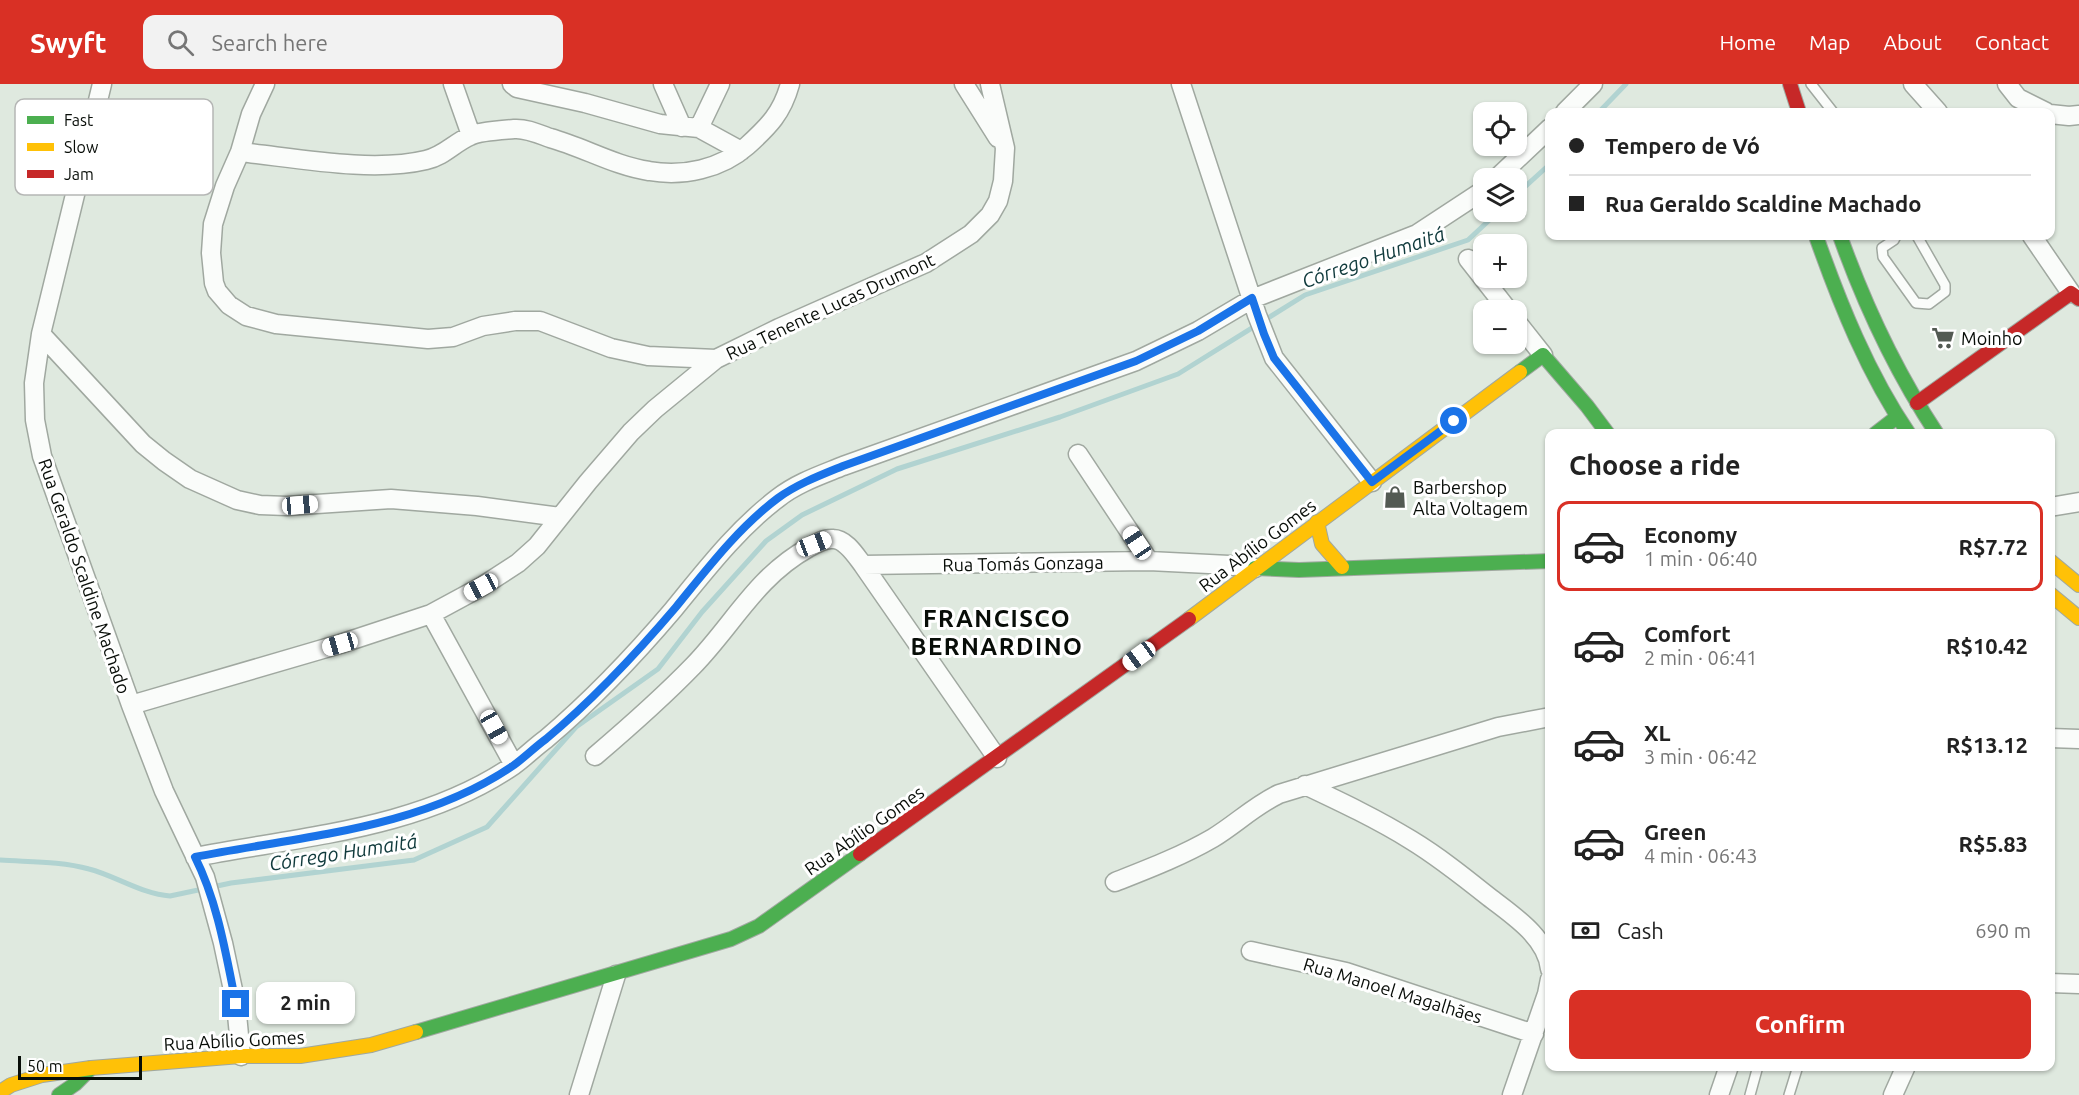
<!DOCTYPE html>
<html lang="en">
<head>
<meta charset="utf-8">
<style>
  body { margin:0; font-family:Ubuntu,sans-serif; background:#f2f2f2; color:#222; height:100vh; display:flex; flex-direction:column; font-size:22px; white-space:nowrap }
  * { box-sizing:border-box; margin:0 }
  p { font-size:20px; color:#767676 }
  .icon { flex:none; width:33px; height:33px; fill:none; stroke:currentColor; stroke-width:2; stroke-linecap:round; stroke-linejoin:round }
  .map { position:relative; flex:1; overflow:hidden }
  .side { position:absolute; left:1545px; top:345px; width:510px; height:642px; display:flex; flex-direction:column; background:#fff; border-radius:12px; box-shadow:0 2px 4px #0004 }
  .side>* { flex:none }
  .banner { position:absolute; left:1545px; top:24px; width:510px; height:132px; border-radius:12px; box-shadow:0 2px 4px #0004; display:grid; align-content:center; height:132px; padding:0 24px; background:#fff }
  .fabs { position:absolute; left:1473px; top:18px; display:grid; gap:12px }
  .fabs a { display:grid; place-items:center; width:54px; height:54px; border-radius:12px; background:#fff; box-shadow:0 2px 4px #0004; font-size:30px }
  .scale { position:absolute; left:18px; bottom:15px; width:124px; box-sizing:border-box; padding-left:6px; border:3px solid #080d08; border-top:0; font-size:16px; line-height:21px; white-space:nowrap; color:#080d08; -webkit-text-stroke:4px #fff; paint-order:stroke }
  .end { position:absolute; width:27px; height:27px; margin:-14px; border:8px solid #1a73e8; background:#fff; box-shadow:0 0 0 3px #fff }
  .from { border-radius:50% }
  .bubble { position:absolute; height:42px; border-radius:12px; background:#fff; box-shadow:0 2px 4px #0004; font-size:20px; font-weight:700; line-height:42px; text-align:center }
  .car { position:absolute; width:18px; height:36px; margin:-18px -9px; border-radius:8px; box-shadow:0 0 4px 2px #0007; background:linear-gradient(#fff 24%,#345 0 40%,#fff 0 76%,#345 0 86%,#fff 0) }
  .banner b { display:flex; align-items:center; gap:21px; height:57px; font-size:22px }
  .banner b+b { border-top:2px solid #e0e0e0 }
  .banner i { width:15px; height:15px; background:#222 }
  ul { padding:0; list-style:none }
  li { display:flex; align-items:center; gap:18px; height:90px; margin:0 12px 9px; padding:0 12px; border:3px solid transparent; border-radius:12px }
  li div { flex:1 }
  li b { display:block; font-size:22px }
  li em { font-style:normal; font-weight:700 }
  li.selected { border-color:#d93025 }
  li>.icon { width:54px; height:54px; stroke-width:1.5 }
  h2 { padding:0 24px; font-size:27px; line-height:72px }
  .pay { display:flex; align-items:center; gap:15px; height:66px; padding:0 24px; font-size:22px }
  .pay p { margin-inline-start:auto }
  .primary-button { display:flex; gap:12px; margin-top:auto; padding:12px 24px }
  .primary-button a { flex:1; height:69px; border-radius:12px; background:#d93025; color:#fff; font-size:24px; font-weight:700; line-height:69px; text-align:center }
  header { display:flex; align-items:center; gap:36px; box-sizing:border-box; height:84px; padding:0 30px; background:#d93025; color:#fff }
  header strong { font-size:28px }
  nav { display:flex; gap:33px; margin-inline-start:auto; font-size:21px }
  .search { width:420px; height:54px; background:#f2f2f2; display:flex; align-items:center; gap:15px; box-sizing:border-box; padding:0 21px; border-radius:12px; color:#767676; font-size:22px }
  .map>svg:first-child { display:block }
</style>
</head>
<body>
<header>
<strong>Swyft</strong>
<div class="search"><svg class="icon" aria-label="search" viewBox="0 0 24 24"><circle cx="10" cy="10" r="6"/><path d="M15 15l6 6"/></svg>Search here</div>
<nav><a>Home</a><a>Map</a><a>About</a><a>Contact</a></nav>
</header>
<div class="map">
<svg width="2079" height="1011" viewBox="0 0 2079 1011">
  <rect width="100%" height="100%" fill="#dfe9df"/>
  <g fill="none" stroke-linecap="round" stroke-linejoin="round">
    <path stroke="#b1d3d1" stroke-width="5" d="M1599,28L1626,0
      M1516,111L1550,80
      M0,776C29,778 61,777 89,785C116,792 142,810 170,812L231,799L414,776L487,743L576,643L658,585L702,528L766,457L802,431L897,385L1060,333L1178,290L1305,211L1468,156L1498,128"/>
    <g stroke="#a0a8a0" stroke-width="12">
      <path id="lane" d="M1811,0L1833,28
        M1896,152L1894,156L1882,164L1883,173L1916,219L1929,220L1945,208V201L1917,152
        M1750,1011L1758,982
        M1789,1011L1798,982"/>
    </g>
    <g stroke="#a0a8a0" stroke-width="21">
      <path id="street" d="M102,0L41,250L34,299L35,336L42,372L131,621L164,707L205,793L223,859L236,920L241,972
        M265,0L251,30L240,68L225,102L213,140L211,169L214,199L217,207L229,221L246,232L276,240L428,255L453,253L483,242L515,237H540L611,264L648,272L716,275
        M453,0L471,51
        M512,0L517,4L585,19L660,40L699,44L741,67
        M663,0L682,43
        M964,0L998,54
        M1181,0L1257,231L1274,274L1372,398
        M1913,0L1938,28
        M2007,0L2018,14L2046,28
        M1565,28L1593,0
        M2050,30L2069,32L2079,31
        M699,44L720,0
        M240,68C296,74 372,89 426,76C444,72 454,59 470,52C479,47 503,46 514,45C526,44 539,50 550,54C583,63 615,82 649,87C683,93 721,85 747,62C769,42 782,29 790,0
        M1497,94L1550,44
        M2032,152L2071,209
        M1468,175L1508,226
        M1516,237L1543,271
        M41,250L143,360L164,377L190,395L237,416L260,421L287,422L391,415L477,422L560,433
        M1078,370L1149,477
        M2050,423L2079,418
        M863,481L1149,477L1229,481L1255,484
        M431,530L514,681
        M131,621L340,560L431,530L481,503L518,479L537,462L588,398L631,348L655,325L716,275L779,244L926,179L971,150L990,131L998,117L1003,97L1005,64L990,0
        M2050,654L2079,655
        M595,672C629,643 662,614 693,582C733,541 756,493 808,464C815,460 825,454 833,455C846,455 856,472 863,481L997,674
        M1305,701C1341,718 1377,735 1411,756C1439,773 1464,793 1489,813C1512,831 1547,853 1550,885
        M195,773C303,752 421,745 514,681C525,673 535,663 546,655C592,616 634,572 673,526C705,487 737,445 778,414C797,399 821,391 843,382L1136,277L1198,247L1252,215L1417,150L1484,106
        M1115,798C1148,785 1182,772 1213,754C1236,740 1254,722 1279,710L1498,643L1550,633
        M1251,867L1346,888L1534,950
        M2050,899L2079,900
        M579,1011L616,891
        M1512,1011L1547,910L1550,895
        M1719,1011L1729,982
        M1893,1011L1906,982"/>
    </g>
    <g stroke="#a0a8a0" stroke-width="16">
      <path id="fast" d="M1816,152C1840,220 1868,290 1909,350
        M1840,152C1865,222 1896,288 1937,350
        M1520,288L1543,271L1587,322L1608,350
        M1875,350L1897,333
        M1255,484L1299,486L1550,477
        M416,948L731,855L759,842L860,770
        M59,1011L75,1000L91,984"/>
    </g>
    <g stroke="#a0a8a0" stroke-width="16">
      <path id="slow" d="M1317,438L1322,460L1342,483
        M2050,477L2079,501
        M2050,510L2079,534
        M1189,535L1520,288
        M0,1008L11,1001L42,991L91,984L241,972H300L371,961L416,948"/>
    </g>
    <g stroke="#a0a8a0" stroke-width="16">
      <path id="jam" d="M1790,0L1799,28
        M1917,319L2071,209L2079,215
        M860,770L1189,535"/>
    </g>
    <use href="#lane" stroke="#fafcfa" stroke-width="9"/>
    <use href="#street" stroke="#fafcfa" stroke-width="18"/>
    <use href="#fast" stroke="#4caf50" stroke-width="14"/>
    <use href="#slow" stroke="#ffc107" stroke-width="14"/>
    <use href="#jam" stroke="#c62828" stroke-width="14"/>
  </g>
  <g fill="none" stroke-linecap="round" stroke-linejoin="round">
    <path stroke="#1a73e8" stroke-width="8" d="M236,920C226,871 218,819 195,773C303,752 421,745 514,681C525,673 535,663 546,655C594,615 636,570 676,523C707,485 738,444 778,414C797,400 821,391 843,382L1136,277L1198,247L1252,214L1264,250L1274,274L1372,398L1454,337"/>
  </g>
  <defs>
    <g id="supermarket-bare" transform="scale(1.8)"><path d="M-6-5.5h2.5l.6 2H6L4.5 2H-2.5L-4.4-4H-6ZM-1.5 3.2a1.3 1.3 0 1 0 .1 0ZM3 3.2a1.3 1.3 0 1 0 .1 0Z" fill="#535a53" stroke="#fff" stroke-width="2.5" paint-order="stroke"/></g>
    <g id="shop-bare" transform="scale(1.8)"><path d="M-5-2.5h2.3a2.7 3.5 0 0 1 5.4 0H5L5.5 6h-11ZM-1.5-2.5h3a1.5 2.3 0 0 0-3 0Z" fill="#535a53" stroke="#fff" stroke-width="2.5" paint-order="stroke"/></g>
  </defs>
  <g fill-rule="evenodd">
    <use href="#supermarket-bare" x="1943" y="254"/>
    <use href="#shop-bare" x="1395" y="413"/>
  </g>
  <g text-anchor="middle" dominant-baseline="central" stroke-width="6" stroke-linejoin="round" paint-order="stroke">
    <g font-size="18" fill="#080d08" stroke="#fff">
      <text transform="translate(830 222) rotate(-25)">Rua Tenente Lucas Drumont</text>
      <text transform="translate(1257 461) rotate(-37)">Rua Abílio Gomes</text>
      <text transform="translate(1023 479) rotate(-1)">Rua Tomás Gonzaga</text>
      <text transform="translate(85 492) rotate(71)">Rua Geraldo Scaldine Machado</text>
      <text transform="translate(864 746) rotate(-35)">Rua Abílio Gomes</text>
      <text transform="translate(1393 906) rotate(17)">Rua Manoel Magalhães</text>
      <text transform="translate(234 956) rotate(-3)">Rua Abílio Gomes</text>
    </g>
    <g font-size="18" fill="#080d08" stroke="#fff" text-anchor="start">
      <text x="1961" y="254">Moinho</text>
      <text x="1413" y="403">Barbershop<tspan x="1413" dy="21">Alta Voltagem</tspan></text>
    </g>
    <g font-size="20" font-style="italic" fill="#103a3c" stroke="#fff">
      <text transform="translate(1373 173) rotate(-19)">Córrego Humaitá</text>
      <text transform="translate(343 768) rotate(-9)">Córrego Humaitá</text>
    </g>
    <g font-size="24" font-weight="bold" letter-spacing="1.5" fill="#080d08" stroke="#fff">
      <text x="997" y="534">FRANCISCO<tspan x="997" dy="28">BERNARDINO</tspan></text>
    </g>
  </g>
  <rect x="15" y="15" width="198" height="96" rx="9" fill="#fff" stroke="#b5b6b5" stroke-width="1.5"/>
  <rect x="27" y="32" width="27" height="8" fill="#4caf50"/>
  <rect x="27" y="59" width="27" height="8" fill="#ffc107"/>
  <rect x="27" y="86" width="27" height="8" fill="#c62828"/>
  <g font-size="16" fill="#080d08">
    <text x="64" y="42">Fast</text>
    <text x="64" y="69">Slow</text>
    <text x="64" y="96">Jam</text>
  </g>
</svg>
<div class="fabs">
<a><svg class="icon" aria-label="locate" viewBox="0 0 24 24"><circle cx="12" cy="12" r="6"/><path d="M12 2v4M12 18v4M2 12h4M18 12h4"/></svg></a>
<a><svg class="icon" aria-label="layers" viewBox="0 0 24 24"><path d="M12 4l9 5-9 5-9-5zM3 14l9 5 9-5"/></svg></a>
<a>+</a>
<a>−</a>
</div>
<div class="scale">50 m</div>
<i class="end from" style="left:1454px;top:337px"></i>
<i class="end" style="left:236px;top:920px"></i>
<div class="bubble" style="left:256px;top:898px;width:99px">2 min</div>
<i class="car" style="left:300px;top:421px;rotate:85deg"></i>
<i class="car" style="left:1137px;top:459px;rotate:326deg"></i>
<i class="car" style="left:814px;top:460px;rotate:69deg"></i>
<i class="car" style="left:481px;top:503px;rotate:242deg"></i>
<i class="car" style="left:340px;top:560px;rotate:254deg"></i>
<i class="car" style="left:1139px;top:572px;rotate:234deg"></i>
<i class="car" style="left:494px;top:643px;rotate:151deg"></i>
<div class="banner">
<b><i class="from"></i>Tempero de Vó</b>
<b><i></i>Rua Geraldo Scaldine Machado</b>
</div>
<section class="side">
<h2>Choose a ride</h2>
<ul>
<li class="selected"><svg class="icon" aria-label="car" viewBox="0 0 24 24"><path d="M5 17H2v-5l4-1 3-4h7l3 4 3 1v5h-3M9 17h6M6 11h13"/><circle cx="7" cy="17" r="2"/><circle cx="17" cy="17" r="2"/></svg><div><b>Economy</b><p>1 min · 06:40</p></div><em>R$7.72</em></li>
<li><svg class="icon" aria-label="car" viewBox="0 0 24 24"><path d="M5 17H2v-5l4-1 3-4h7l3 4 3 1v5h-3M9 17h6M6 11h13"/><circle cx="7" cy="17" r="2"/><circle cx="17" cy="17" r="2"/></svg><div><b>Comfort</b><p>2 min · 06:41</p></div><em>R$10.42</em></li>
<li><svg class="icon" aria-label="car" viewBox="0 0 24 24"><path d="M5 17H2v-5l4-1 3-4h7l3 4 3 1v5h-3M9 17h6M6 11h13"/><circle cx="7" cy="17" r="2"/><circle cx="17" cy="17" r="2"/></svg><div><b>XL</b><p>3 min · 06:42</p></div><em>R$13.12</em></li>
<li><svg class="icon" aria-label="car" viewBox="0 0 24 24"><path d="M5 17H2v-5l4-1 3-4h7l3 4 3 1v5h-3M9 17h6M6 11h13"/><circle cx="7" cy="17" r="2"/><circle cx="17" cy="17" r="2"/></svg><div><b>Green</b><p>4 min · 06:43</p></div><em>R$5.83</em></li>
</ul>
<div class="pay"><svg class="icon" aria-label="cash" viewBox="0 0 24 24"><path d="M3 7h18v10H3z"/><circle cx="12" cy="12" r="2"/></svg>Cash<p>690 m</p></div>
<div class="primary-button"><a>Confirm</a></div>
</section>
</div>
</body>
</html>
